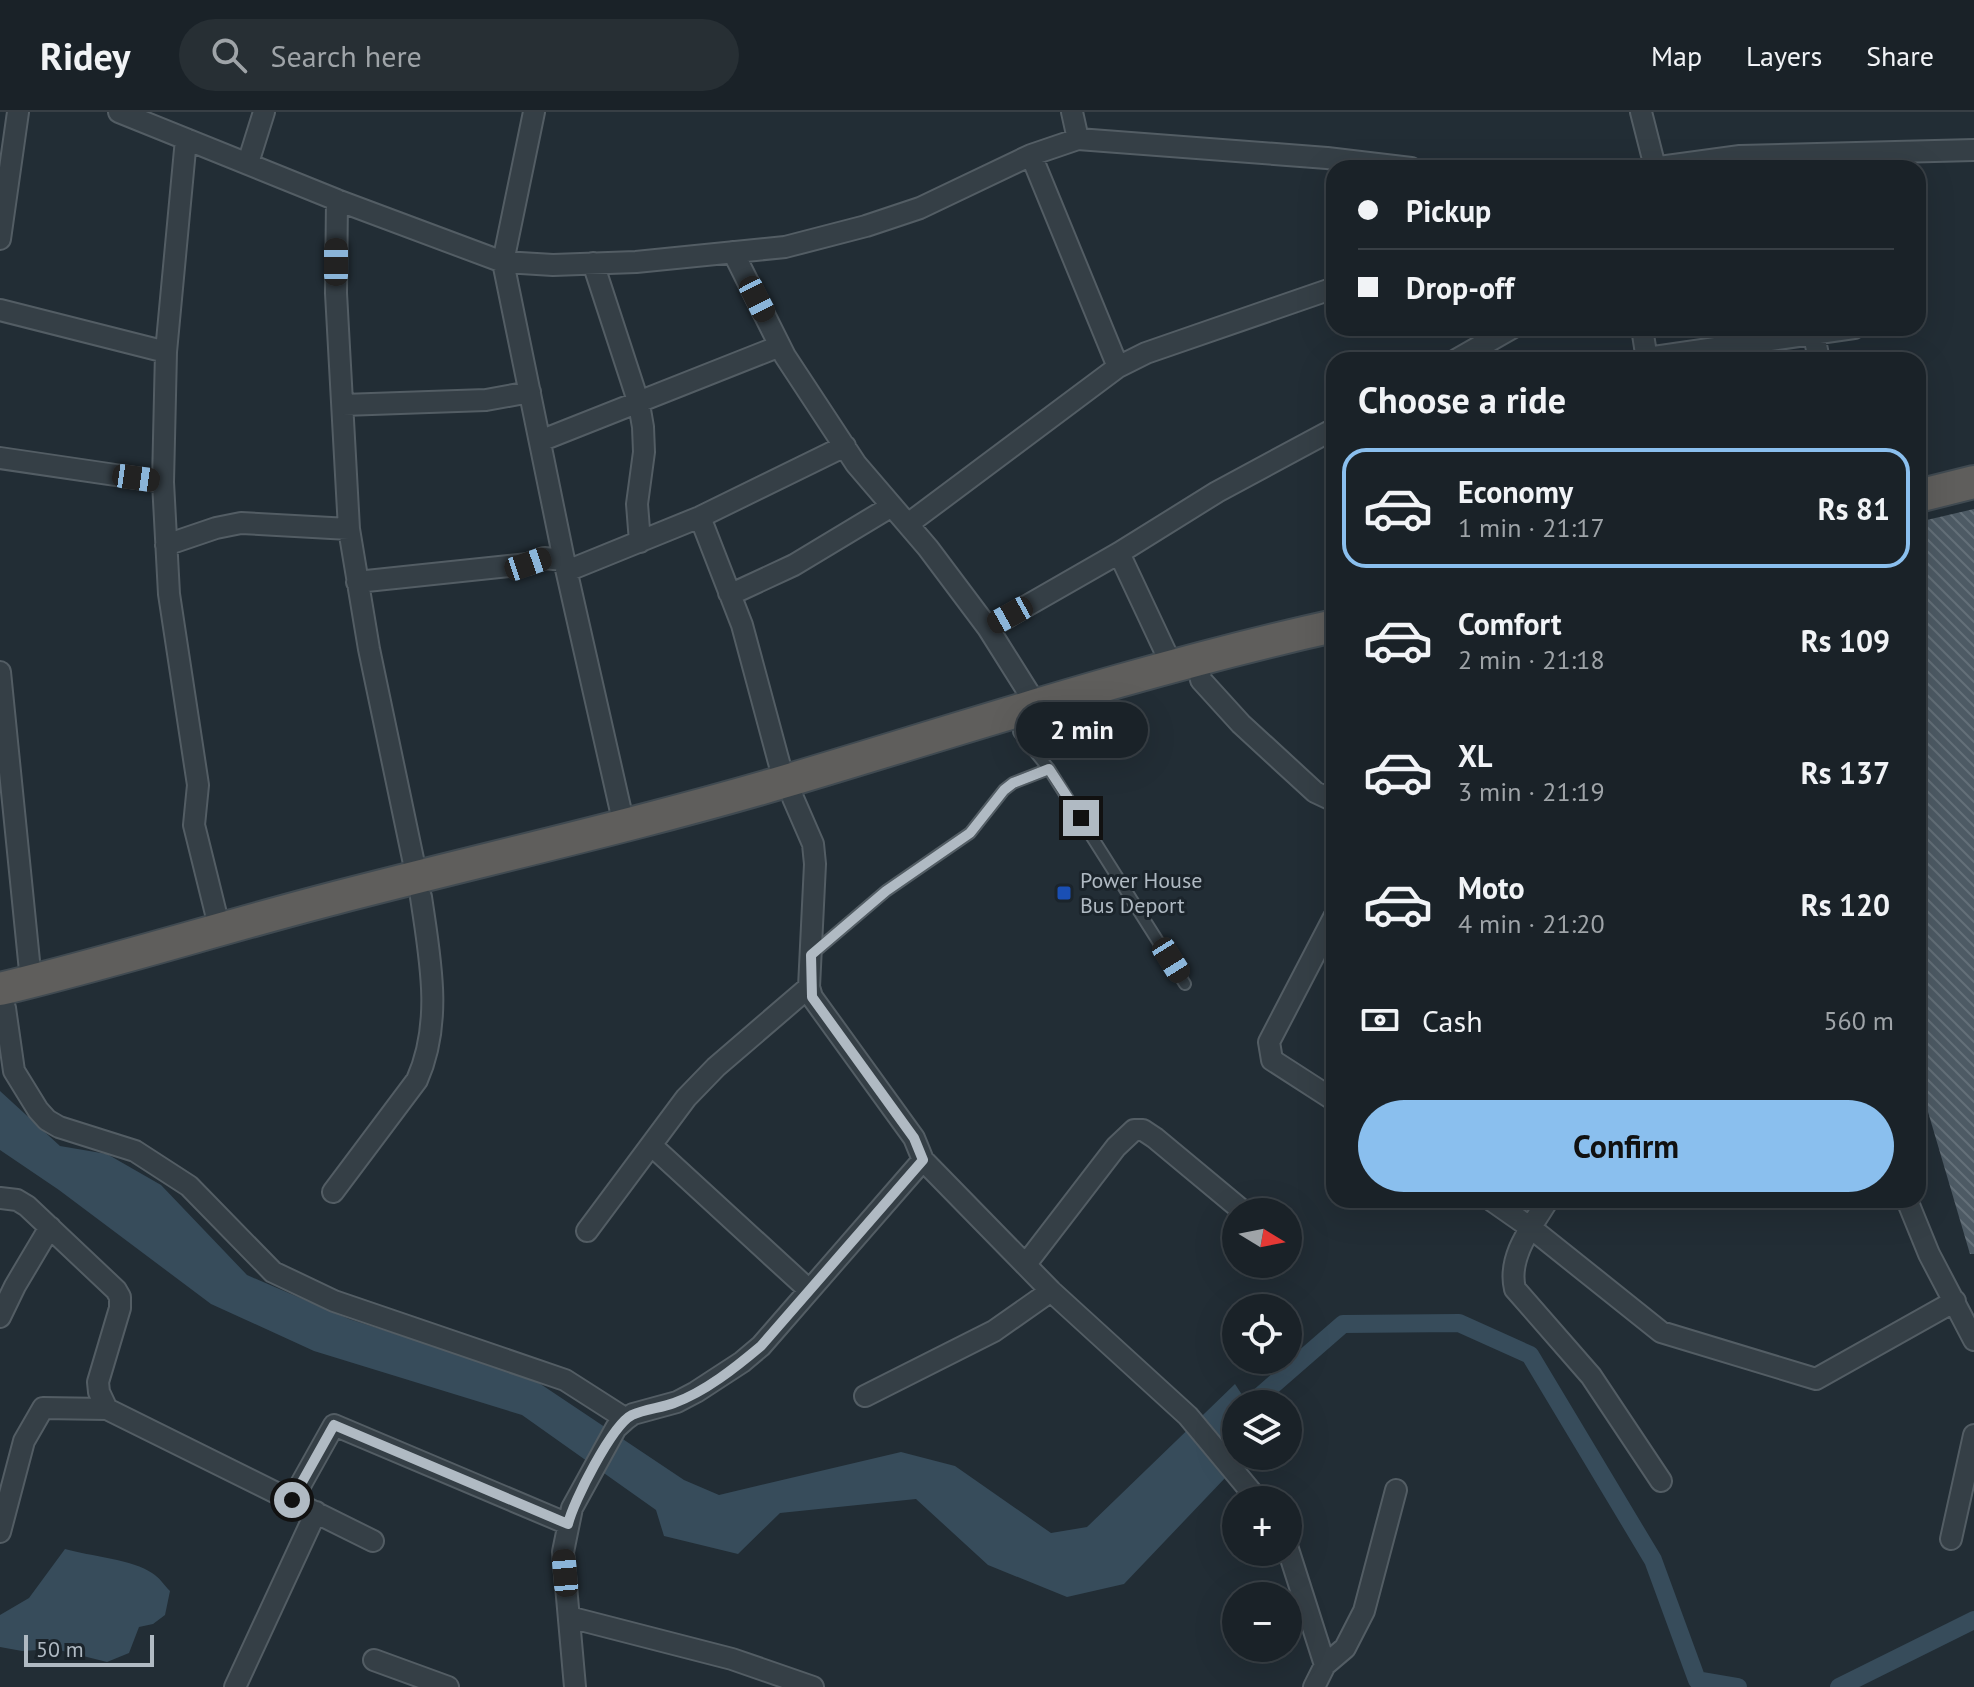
<!DOCTYPE html>
<html lang="en">
<head>
<meta charset="utf-8">
<style>
  body { margin:0; font-family:"PT Sans",sans-serif; background:#272f34; color:#f1f3f6; height:100vh; display:flex; flex-direction:column; font-size:30px; white-space:nowrap }
  * { box-sizing:border-box; margin:0 }
  p { font-size:26px; color:#9fa4a8 }
  .icon { flex:none; width:44px; height:44px; fill:none; stroke:currentColor; stroke-width:2; stroke-linecap:round; stroke-linejoin:round }
  .map { position:relative; flex:1; overflow:hidden }
  .panel { position:absolute; left:1326px; top:240px; width:600px; height:856px; display:flex; flex-direction:column; background:#1a2228; border-radius:24px; box-shadow:0 8px 32px #0002,0 0 0 2px #383f45 }
  .panel>* { flex:none }
  .banner { position:absolute; left:1326px; top:48px; width:600px; height:176px; border-radius:24px; box-shadow:0 8px 32px #0002,0 0 0 2px #383f45; display:grid; align-content:center; height:176px; padding:0 32px; background:#1a2228 }
  .needle { width:52px; rotate:100deg }
  .controls { position:absolute; left:1222px; top:1086px; display:grid; gap:16px }
  .controls a { display:grid; place-items:center; width:80px; height:80px; border-radius:50%; background:#1a2228; box-shadow:0 8px 32px #0002,0 0 0 2px #383f45; font-size:40px }
  .scale { position:absolute; left:24px; bottom:20px; width:130px; box-sizing:border-box; padding-left:8px; border:4px solid #b0bac3; border-top:0; font-size:22px; line-height:28px; white-space:nowrap; color:#b0bac3; -webkit-text-stroke:6px #1b242b; paint-order:stroke }
  .end { position:absolute; width:36px; height:36px; margin:-18px; border:10px solid #b0bac3; background:#111; box-shadow:0 0 0 4px #111 }
  .from { border-radius:50% }
  .bubble { position:absolute; height:56px; border-radius:28px; background:#1a2228; box-shadow:0 8px 32px #0002,0 0 0 2px #383f45; font-size:26px; font-weight:700; line-height:56px; text-align:center }
  .car { position:absolute; width:24px; height:48px; margin:-24px -12px; border-radius:10px; box-shadow:0 0 6px 2px #0007; background:linear-gradient(#222 24%,#8ab4d8 0 40%,#222 0 76%,#8ab4d8 0 86%,#222 0) }
  .banner b { display:flex; align-items:center; gap:28px; height:76px; font-size:30px }
  .banner b+b { border-top:2px solid #383f45 }
  .banner i { width:20px; height:20px; background:#f1f3f6 }
  ul { padding:0; list-style:none }
  li { display:flex; align-items:center; gap:24px; height:120px; margin:0 16px 12px; padding:0 16px; border:4px solid transparent; border-radius:24px }
  li div { flex:1 }
  li b { display:block; font-size:30px }
  li em { font-style:normal; font-weight:700 }
  li.current { border-color:#8abfee }
  li>.icon { width:72px; height:72px; stroke-width:1.5 }
  h2 { padding:0 32px; font-size:36px; line-height:96px }
  .pay { display:flex; align-items:center; gap:20px; height:88px; padding:0 32px; font-size:30px }
  .pay p { margin-inline-start:auto }
  .action { display:flex; gap:16px; margin-top:auto; padding:16px 32px }
  .action a { flex:1; height:92px; border-radius:48px; background:#8abfee; color:#111; font-size:32px; font-weight:700; line-height:92px; text-align:center }
  header { display:flex; align-items:center; gap:48px; box-sizing:border-box; height:112px; padding:0 40px; background:#1a2228; border-bottom:2px solid #383f45 }
  header strong { font-size:38px }
  nav { display:flex; gap:44px; margin-inline-start:auto; font-size:28px }
  .search { width:560px; height:72px; background:#272f34; display:flex; align-items:center; gap:20px; box-sizing:border-box; padding:0 28px; border-radius:44px; color:#9fa4a8; font-size:30px }
  .map>svg:first-child { display:block }
</style>
</head>
<body>
<header>
<strong>Ridey</strong>
<div class="search"><svg class="icon" aria-label="search" viewBox="0 0 24 24"><circle cx="10" cy="10" r="6"/><path d="M15 15l6 6"/></svg>Search here</div>
<nav><a>Map</a><a>Layers</a><a>Share</a></nav>
</header>
<div class="map">
<svg width="1974" height="1575" viewBox="0 0 1974 1575">
  <defs>
    <pattern id="building-back-hatch" width="6" height="6" patternUnits="userSpaceOnUse" patternTransform="scale(2)"><rect width="6" height="6" fill="#4d5a64"/><path d="M-1 5l2 2M0 0l6 6M5-1l2 2" fill="none" stroke="#647079"/></pattern>
  </defs>
  <rect width="100%" height="100%" fill="#222d35"/>
  <path fill="#374c5b" d="M0,979L60,1034L107,1042L161,1073L247,1163L349,1207L530,1265L684,1368L719,1383L901,1340L955,1354L1051,1421L1087,1415L1235,1272L1248,1292H1236V1344H1246L1124,1472L1067,1485L988,1453L916,1387L780,1401L738,1442L664,1424L656,1398L522,1303L314,1239L211,1192L59,1078L0,1038Z
    M65,1437C90,1444 134,1448 152,1461C159,1465 164,1473 170,1479L165,1503L153,1512L139,1515L129,1541L107,1550L55,1537L22,1539L0,1535V1503L29,1486Z"/>
  <g fill="none" stroke-linecap="round" stroke-linejoin="round">
    <path stroke="#374c5b" stroke-width="18" d="M1251,1292L1343,1212L1459,1211L1530,1243L1653,1448L1697,1568L1738,1575
      M1839,1575L1974,1508"/>
  </g>
  <path fill="url(#building-back-hatch)" d="M1974,397V1142H1970L1918,966V410Z"/>
  <g fill="none" stroke-linecap="round" stroke-linejoin="round">
    <g stroke="#535d64" stroke-width="14">
      <path id="service" d="M1019,620L1049,657L1185,872
        M811,843L886,779L970,721L1004,678L1013,671L1049,657"/>
    </g>
    <g stroke="#535d64" stroke-width="24">
      <path id="minor" d="M119,0L337,88L503,150L553,153L636,150L785,135L866,114L920,96L1031,43L1078,27L1327,46L1411,56
        M534,0L503,150L564,448L624,713
        M1072,0L1078,27
        M1641,0L1655,55
        M186,27L166,240L163,370L169,482L198,673L194,713L220,818
        M1031,43L1118,255
        M248,51L264,0
        M1652,56L1740,44L1974,38
        M337,88L336,181L349,417L369,537L417,766
        M0,127L18,0
        M733,140L785,244L856,352L928,436L988,516L1037,594
        M593,151L639,292L643,315L644,340L637,392L640,430
        M0,198L166,240
        M1642,216L1647,248
        M1814,223L1819,248
        M1647,246L1854,216
        M1456,248L1512,216
        M343,293L486,288L530,280
        M540,329L780,234
        M0,346L163,370
        M700,405L742,513L784,669
        M908,412L1118,255L1146,241L1334,176
        M166,433L216,416L241,411L349,417
        M1119,441L1173,556
        M567,459L700,405L845,334
        M357,470L528,452L544,446L564,448
        M729,481L738,479L794,453L892,394
        M988,516L1119,441L1217,380L1334,317
        M1198,548L1201,568L1241,612L1315,680L1334,689
        M0,560L31,869
        M793,686L813,732L815,752L809,875L812,885L914,1026L923,1048L1051,1179L1188,1304L1258,1388
        M1334,805L1269,930L1272,948L1334,988
        M5,896L14,959L38,998L47,1008L59,1015L135,1039L189,1074L273,1160L334,1189L565,1268L626,1307
        M651,1033L809,1178
        M333,1080L417,968C443,910 430,846 421,785
        M0,1086L17,1088L27,1094L116,1178L120,1185V1196L98,1270L99,1280L107,1297L373,1429
        M1491,1088L1531,1116L1661,1220L1816,1267L1955,1189
        M1548,1088C1532,1114 1507,1145 1515,1177L1591,1264L1661,1369
        M1907,1088L1929,1142L1974,1228
        M587,1119L686,986L716,955L809,875
        M1026,1152L1116,1035L1134,1018H1143L1155,1026L1244,1100
        M0,1205L15,1174L50,1115
        M865,1284L994,1219L1051,1179
        M292,1388L334,1313L568,1412
        M0,1420L24,1329L43,1296L107,1297
        M1951,1427L1974,1323
        M1288,1437L1325,1553
        M569,1505L732,1547L813,1575
        M374,1548L448,1575
        M235,1575L316,1400
        M575,1575L563,1440L572,1396L616,1316L626,1307L633,1302L677,1290L696,1280L742,1250L761,1234L923,1048
        M1314,1575L1325,1553L1345,1536L1364,1499L1396,1378"/>
    </g>
    <g stroke="#404a51" stroke-width="36">
      <path id="trunk" d="M1918,384L1974,370
        M0,877C113,850 223,815 335,786C485,747 637,713 786,669C967,615 1149,555 1334,514"/>
    </g>
    <use href="#service" stroke="#353f46" stroke-width="10"/>
    <use href="#minor" stroke="#353f46" stroke-width="20"/>
    <use href="#trunk" stroke="#5f5e5c" stroke-width="32"/>
  </g>
  <g fill="none" stroke-linecap="round" stroke-linejoin="round">
    <path stroke="#b0bac3" stroke-width="10" d="M292,1388L334,1313L568,1412C573,1390 612,1313 632,1303C645,1297 661,1296 674,1291C705,1280 736,1255 761,1234L923,1048L914,1026L812,885L811,843L886,779L970,721L1004,678L1013,671L1049,657L1081,706"/>
  </g>
  <rect fill="#1a4fb4" stroke="#1b242b" stroke-width="3" x="1056" y="773" width="16" height="16" rx="4"/>
  <g text-anchor="middle" dominant-baseline="central" stroke-width="6" stroke-linejoin="round" paint-order="stroke">
    <g font-size="22" fill="#b0bac3" stroke="#1b242b" text-anchor="start">
      <text x="1080" y="768">Power House<tspan x="1080" dy="25">Bus Deport</tspan></text>
    </g>
  </g>
</svg>
<div class="controls">
<a><svg class="needle" viewBox="-14 -14 28 28"><path d="M0-13l5 13h-10z" fill="#e53935"/><path d="M0 13l5-13h-10z" fill="#9fa4a8"/></svg></a>
<a><svg class="icon" aria-label="locate" viewBox="0 0 24 24"><circle cx="12" cy="12" r="6"/><path d="M12 2v4M12 18v4M2 12h4M18 12h4"/></svg></a>
<a><svg class="icon" aria-label="layers" viewBox="0 0 24 24"><path d="M12 4l9 5-9 5-9-5zM3 14l9 5 9-5"/></svg></a>
<a>+</a>
<a>−</a>
</div>
<div class="scale">50 m</div>
<i class="end from" style="left:292px;top:1388px"></i>
<i class="end" style="left:1081px;top:706px"></i>
<div class="bubble" style="left:1016px;top:590px;width:132px">2 min</div>
<i class="car" style="left:336px;top:150px;rotate:0deg"></i>
<i class="car" style="left:757px;top:187px;rotate:153deg"></i>
<i class="car" style="left:136px;top:366px;rotate:98deg"></i>
<i class="car" style="left:528px;top:452px;rotate:71deg"></i>
<i class="car" style="left:1010px;top:503px;rotate:241deg"></i>
<i class="car" style="left:1171px;top:848px;rotate:148deg"></i>
<i class="car" style="left:565px;top:1461px;rotate:355deg"></i>
<div class="banner">
<b><i class="from"></i>Pickup</b>
<b><i></i>Drop-off</b>
</div>
<section class="panel">
<h2>Choose a ride</h2>
<ul>
<li class="current"><svg class="icon" aria-label="car" viewBox="0 0 24 24"><path d="M5 17H2v-5l4-1 3-4h7l3 4 3 1v5h-3M9 17h6M6 11h13"/><circle cx="7" cy="17" r="2"/><circle cx="17" cy="17" r="2"/></svg><div><b>Economy</b><p>1 min · 21:17</p></div><em>Rs 81</em></li>
<li><svg class="icon" aria-label="car" viewBox="0 0 24 24"><path d="M5 17H2v-5l4-1 3-4h7l3 4 3 1v5h-3M9 17h6M6 11h13"/><circle cx="7" cy="17" r="2"/><circle cx="17" cy="17" r="2"/></svg><div><b>Comfort</b><p>2 min · 21:18</p></div><em>Rs 109</em></li>
<li><svg class="icon" aria-label="car" viewBox="0 0 24 24"><path d="M5 17H2v-5l4-1 3-4h7l3 4 3 1v5h-3M9 17h6M6 11h13"/><circle cx="7" cy="17" r="2"/><circle cx="17" cy="17" r="2"/></svg><div><b>XL</b><p>3 min · 21:19</p></div><em>Rs 137</em></li>
<li><svg class="icon" aria-label="car" viewBox="0 0 24 24"><path d="M5 17H2v-5l4-1 3-4h7l3 4 3 1v5h-3M9 17h6M6 11h13"/><circle cx="7" cy="17" r="2"/><circle cx="17" cy="17" r="2"/></svg><div><b>Moto</b><p>4 min · 21:20</p></div><em>Rs 120</em></li>
</ul>
<div class="pay"><svg class="icon" aria-label="cash" viewBox="0 0 24 24"><path d="M3 7h18v10H3z"/><circle cx="12" cy="12" r="2"/></svg>Cash<p>560 m</p></div>
<div class="action"><a>Confirm</a></div>
</section>
</div>
</body>
</html>
